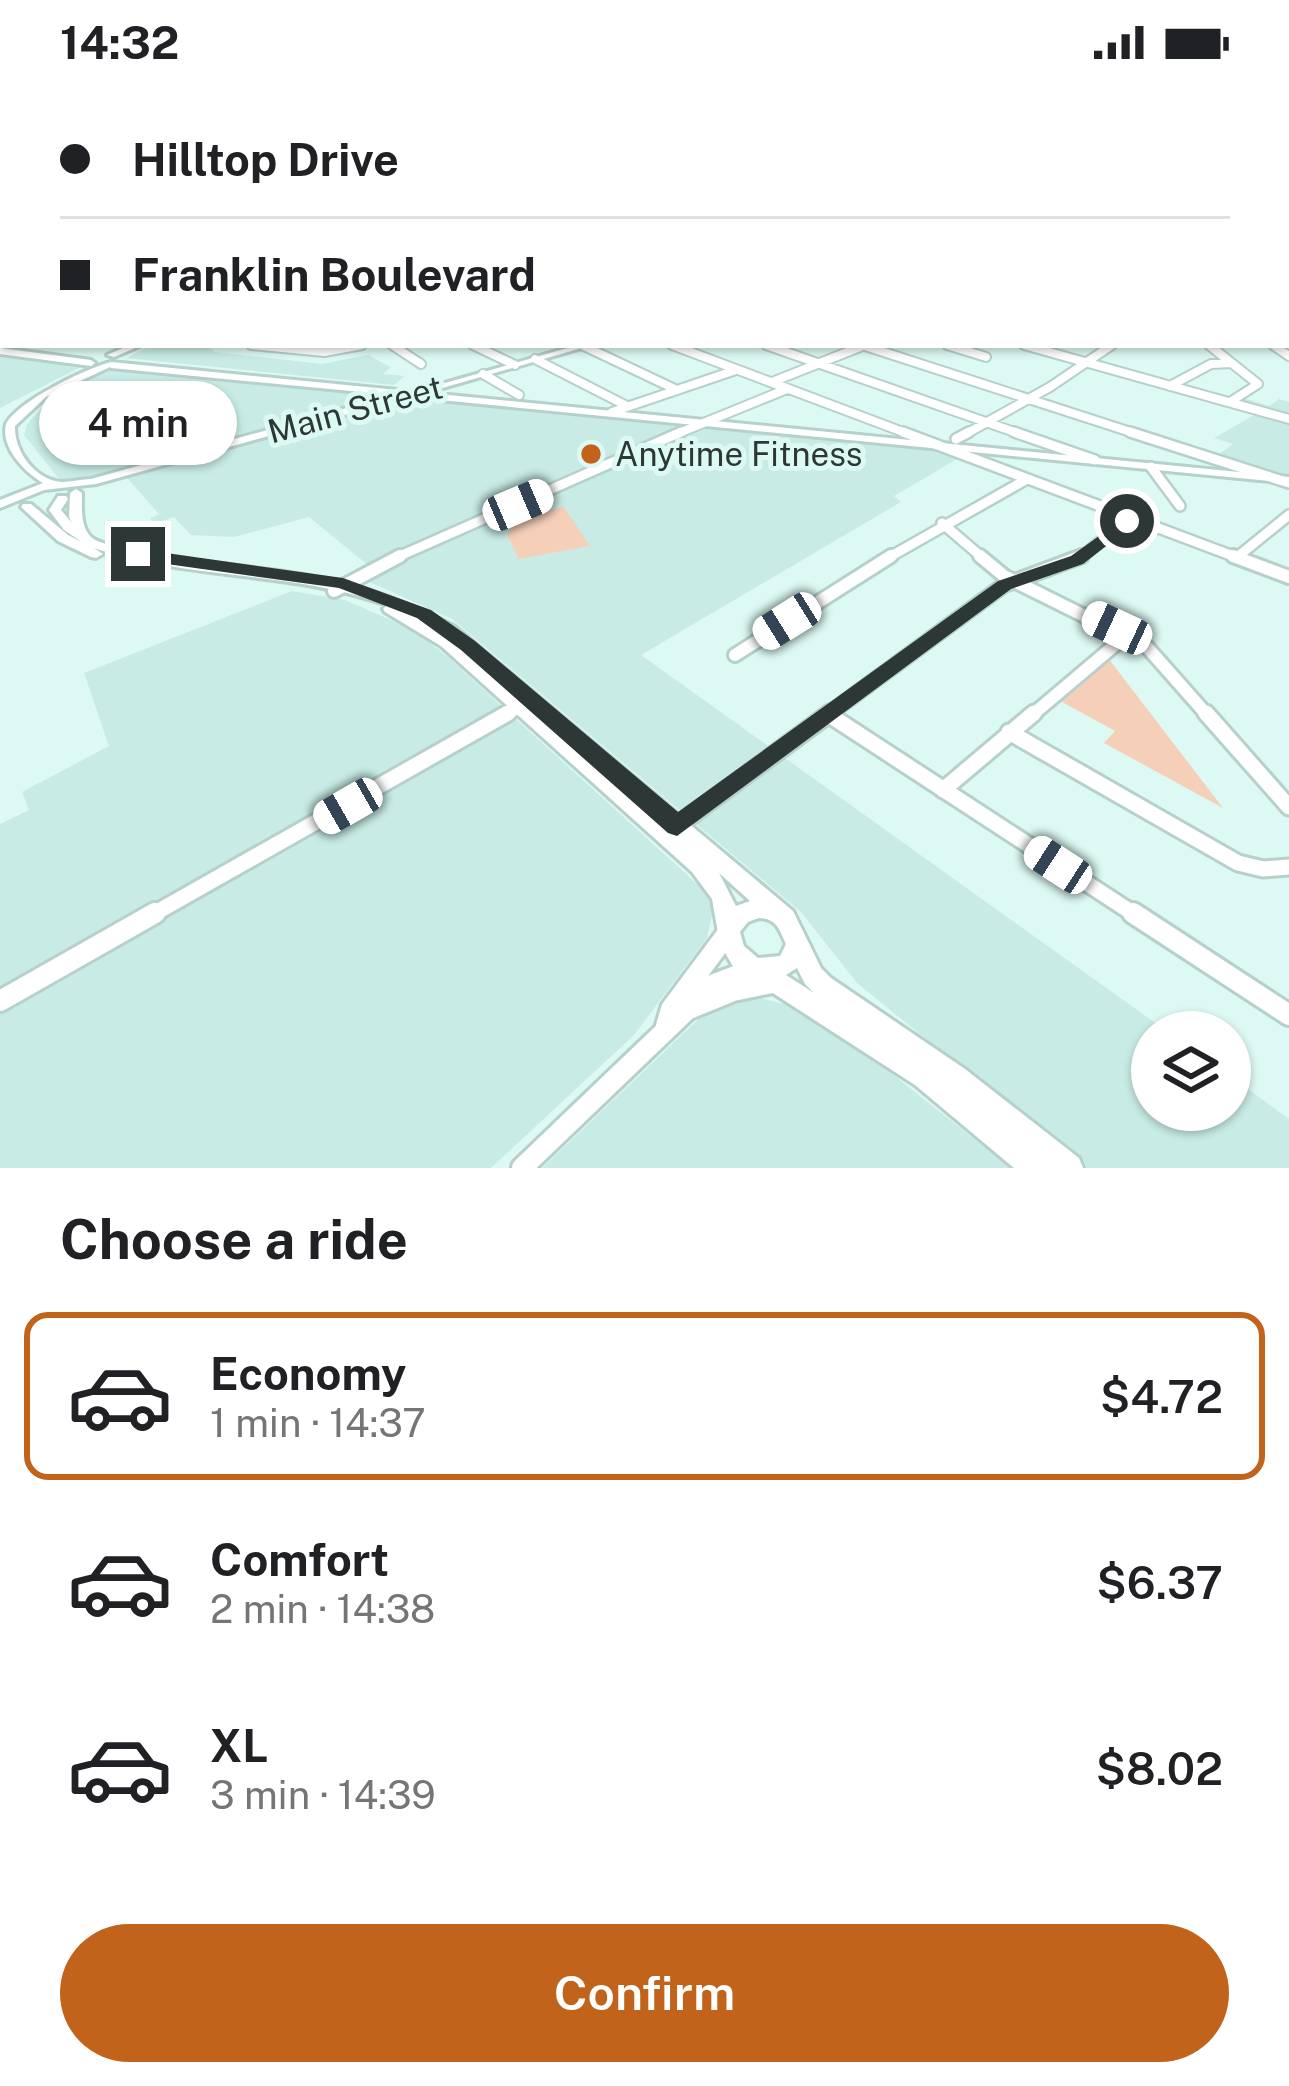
<!DOCTYPE html>
<html lang="en">
<head>
<meta charset="utf-8">
<style>
  body { margin:0; font-family:"Public Sans",sans-serif; background:#f6f6f6; color:#202124; height:100vh; display:flex; flex-direction:column; font-size:45px; white-space:nowrap }
  * { box-sizing:border-box; margin:0 }
  p { font-size:39px; color:#757577 }
  .icon { flex:none; width:66px; height:66px; fill:none; stroke:currentColor; stroke-width:2; stroke-linecap:round; stroke-linejoin:round }
  .map { position:relative; height:1084px; overflow:hidden }
  .drawer { display:flex; flex-direction:column; background:#fff; flex:1 }
  .drawer>* { flex:none }
  .guide { position:absolute; left:0px; top:0px; width:1290px; height:264px; box-shadow:0 3px 9px #0004; display:grid; align-content:center; height:264px; padding:0 60px; background:#fff }
  .buttons { position:absolute; left:1131px; top:927px; display:grid; gap:24px }
  .buttons a { display:grid; place-items:center; width:120px; height:120px; border-radius:50%; background:#fff; box-shadow:0 3px 9px #0004; font-size:60px }
  .end { position:absolute; width:54px; height:54px; margin:-27px; border:15px solid #2d3836; background:#fff; box-shadow:0 0 0 6px #fff }
  .from { border-radius:50% }
  .bubble { position:absolute; height:84px; border-radius:42px; background:#fff; box-shadow:0 3px 9px #0004; font-size:39px; font-weight:600; line-height:84px; text-align:center }
  .car { position:absolute; width:36px; height:72px; margin:-36px -18px; border-radius:15px; box-shadow:0 0 9px 3px #0007; background:linear-gradient(#fff 24%,#345 0 40%,#fff 0 76%,#345 0 86%,#fff 0) }
  .guide b { display:flex; align-items:center; gap:42px; height:114px; font-size:45px }
  .guide b+b { border-top:3px solid #e0e0e0 }
  .guide i { width:30px; height:30px; background:#202124 }
  ul { padding:0; list-style:none }
  li { display:flex; align-items:center; gap:36px; height:168px; margin:0 24px 18px; padding:0 36px; border:6px solid transparent; border-radius:24px }
  li div { flex:1 }
  li b { display:block; font-size:45px }
  li em { font-style:normal; font-weight:600 }
  li.current { border-color:#c1631a }
  li>.icon { width:108px; height:108px; stroke-width:1.5 }
  h2 { padding:0 60px; font-size:54px; line-height:144px }
  .button { display:flex; gap:24px; margin-top:auto; padding:24px 60px }
  .button a { flex:1; height:138px; border-radius:72px; background:#c1631a; color:#fff; font-size:48px; font-weight:600; line-height:138px; text-align:center }
  .status { display:flex; justify-content:space-between; align-items:center; height:84px; padding:0 60px; background:#fff; direction:ltr }
  .status svg { height:33px; fill:currentColor }
  .map>svg:first-child { display:block }
</style>
</head>
<body>
<div class="status"><b>14:32</b><svg viewBox="0 0 49 12"><path d="M0 12V9h3v3zM5 12V6h3v6zM10 12V3h3v9zM15 12V0h3v12zM26 1h20v11H26zM47 4h2v5h-2z"/></svg></div>
<div class="map">
<svg width="1289" height="1084" viewBox="0 0 1289 1084">
  <rect width="100%" height="100%" fill="#ddf9f3"/>
  <path fill="#c8ece5" d="M152,261H206L215,268L322,280L368,271L391,283L383,290L405,292L394,301L126,274Z
    M0,272L87,280L0,324Z
    M112,282L385,310L390,312L92,395L60,396L24,351L27,340L49,315Z
    M418,313L926,363L959,374L894,412L901,418L641,571L1168,948H1152V1026H1230V992L1289,1035V1084H1085L857,899L801,828L452,535L365,496L374,486L309,433L234,453L191,451L174,433L154,440L150,434L159,430L127,394Z
    M1244,314L1269,322L1279,315L1289,318V392L1218,371L1233,360L1214,354L1258,329L1233,321Z
    M292,507L345,516L414,546L449,574L707,809L713,827L707,854L634,951L491,1084H0V740L29,726L22,708L109,662L84,589Z
    M760,914L784,920L872,974L1011,1084H542L710,924Z"/>
  <path fill="#f6cfb9" d="M564,423L590,462L519,475L507,451C519,431 542,428 564,423Z
    M1108,574L1223,724L1104,659L1115,647L1053,613Z"/>
  <g fill="none" stroke-linecap="round" stroke-linejoin="round">
    <g stroke="#b6d0cb" stroke-width="12">
      <path id="minor-far4" d="M251,261L324,268L362,261
        M392,261L421,280
        M473,261L515,281
        M672,261L911,351
        M766,261L1023,351
        M862,261L1140,351
        M947,261L986,273
        M1024,261L1289,335
        M1209,261L1258,300L1230,318
        M1273,261L1289,272
        M584,262L677,306
        M535,275L627,322
        M483,290L519,311
        M772,298L865,261
        M1170,302L1211,280L1231,279
        M612,328L736,286
        M674,351L787,305
        M964,351L1050,303L1112,261"/>
    </g>
    <g stroke="#b6d0cb" stroke-width="14">
      <path id="minor-far3" d="M903,348L1241,475
        M1014,348L1095,376
        M1130,348L1289,399
        M956,355L969,348
        M1151,383L1180,422
        M942,439L984,475
        M1236,474L1289,431
        M393,475L681,348
        M886,475L1027,395
        M1079,475L1130,434"/>
    </g>
    <g stroke="#b6d0cb" stroke-width="18">
      <path id="minor-far2" d="M980,472L1004,492L1147,563L1208,632
        M1233,472L1289,493
        M334,507L400,472
        M735,571L891,472
        M503,632L519,623
        M826,632L1004,501L1082,472
        M1031,632L1128,550"/>
    </g>
    <g stroke="#b6d0cb" stroke-width="21">
      <path id="minor-far1" d="M1206,629L1289,723
        M831,632L1137,832
        M1009,648L1238,779L1263,785L1289,783
        M943,706L1034,629
        M677,742L830,629
        M150,832L508,629"/>
    </g>
    <g stroke="#b6d0cb" stroke-width="26">
      <path id="minor" d="M1133,829L1289,931
        M0,917L155,829
        M689,925L733,907L772,899
        M666,942L671,925L727,850
        M522,1084L714,900L754,885"/>
    </g>
    <g stroke="#b6d0cb" stroke-width="6">
      <path id="major" d="M0,123H3V127H0Z
        M1287,127L1289,128V132L1287,131Z
        M1287,146H1289V150H1287Z
        M1287,163H1289V167H1287Z
        M1287,189H1289V193H1287Z
        M130,261H142L114,273L107,271Z
        M578,261H592L432,307L424,305Z
        M0,264L91,276L95,279L91,282L0,270Z
        M111,278L1289,393V399L409,313L96,400L44,406L0,424V416L43,399C26,389 0,364 6,340C18,317 87,284 111,278ZM110,283L111,284L393,311L91,395C82,395 71,398 62,398C35,396 14,367 15,342L46,313Z
        M76,405L82,409C82,423 80,442 91,453C99,460 115,462 126,465C192,481 260,481 326,495C373,505 413,521 455,543L793,827L821,884L831,894L965,985L1079,1074L1083,1084H1014L915,1001L734,884L720,860L712,815L692,788L441,562L385,528L383,525L387,521C293,487 189,496 94,464L103,470L96,474L91,473L58,457L21,423L23,420H31L68,451L82,458L64,446L49,426L58,412H66L68,415L61,426L72,439L69,433L70,409ZM719,789L750,817L736,822ZM759,834C777,835 779,845 786,860L780,872L758,874L744,862L740,848L748,838ZM797,884L805,900L814,909L786,891Z"/>
    </g>
    <use href="#minor-far4" stroke="#fff" stroke-width="8"/>
    <use href="#minor-far3" stroke="#fff" stroke-width="9"/>
    <use href="#minor-far2" stroke="#fff" stroke-width="12"/>
    <use href="#minor-far1" stroke="#fff" stroke-width="15"/>
    <use href="#minor" stroke="#fff" stroke-width="20"/>
    <use href="#major" fill="#fff" fill-rule="evenodd"/>
  </g>
  <linearGradient id="sky" x2="0" y2="1"><stop stop-color="#a9a8b2"/><stop offset="0.43" stop-color="#f0fcfa"/><stop offset="1" stop-color="#f0fcfa" stop-opacity="0"/></linearGradient>
  <rect width="1289" height="266" fill="url(#sky)"/>
  <path fill="#2d3836" d="M1127,432L1135,437L1133,441L1083,480L1011,505L677,752L668,749L461,566L417,534L339,504L138,476L129,470L138,465L343,494L431,526L475,557L678,728L998,497L1071,472Z"/>
  <circle fill="#c1631a" stroke="#ddf9f3" stroke-width="4.5" cx="591" cy="370" r="12"/>
  <g text-anchor="middle" dominant-baseline="central" stroke-width="10" stroke-linejoin="round" paint-order="stroke">
    <g font-size="33" fill="#2d3836" stroke="#ddf9f3">
      <text transform="translate(355 325) rotate(-15)">Main Street</text>
    </g>
    <g font-size="33" fill="#2d3836" stroke="#ddf9f3" text-anchor="start">
      <text x="615" y="370">Anytime Fitness</text>
    </g>
  </g>
</svg>
<div class="buttons">
<a><svg class="icon" aria-label="layers" viewBox="0 0 24 24"><path d="M12 4l9 5-9 5-9-5zM3 14l9 5 9-5"/></svg></a>
</div>
<i class="end from" style="left:1127px;top:437px"></i>
<i class="end" style="left:138px;top:470px"></i>
<div class="bubble" style="left:39px;top:297px;width:198px">4 min</div>
<i class="car" style="left:518px;top:421px;rotate:67deg"></i>
<i class="car" style="left:787px;top:537px;rotate:238deg"></i>
<i class="car" style="left:1117px;top:544px;rotate:295deg"></i>
<i class="car" style="left:348px;top:722px;rotate:240deg"></i>
<i class="car" style="left:1058px;top:781px;rotate:303deg"></i>
<div class="guide">
<b><i class="from"></i>Hilltop Drive</b>
<b><i></i>Franklin Boulevard</b>
</div>
</div>
<section class="drawer">
<h2>Choose a ride</h2>
<ul>
<li class="current"><svg class="icon" aria-label="car" viewBox="0 0 24 24"><path d="M5 17H2v-5l4-1 3-4h7l3 4 3 1v5h-3M9 17h6M6 11h13"/><circle cx="7" cy="17" r="2"/><circle cx="17" cy="17" r="2"/></svg><div><b>Economy</b><p>1 min · 14:37</p></div><em>$4.72</em></li>
<li><svg class="icon" aria-label="car" viewBox="0 0 24 24"><path d="M5 17H2v-5l4-1 3-4h7l3 4 3 1v5h-3M9 17h6M6 11h13"/><circle cx="7" cy="17" r="2"/><circle cx="17" cy="17" r="2"/></svg><div><b>Comfort</b><p>2 min · 14:38</p></div><em>$6.37</em></li>
<li><svg class="icon" aria-label="car" viewBox="0 0 24 24"><path d="M5 17H2v-5l4-1 3-4h7l3 4 3 1v5h-3M9 17h6M6 11h13"/><circle cx="7" cy="17" r="2"/><circle cx="17" cy="17" r="2"/></svg><div><b>XL</b><p>3 min · 14:39</p></div><em>$8.02</em></li>
</ul>
<div class="button"><a>Confirm</a></div>
</section>
</body>
</html>
